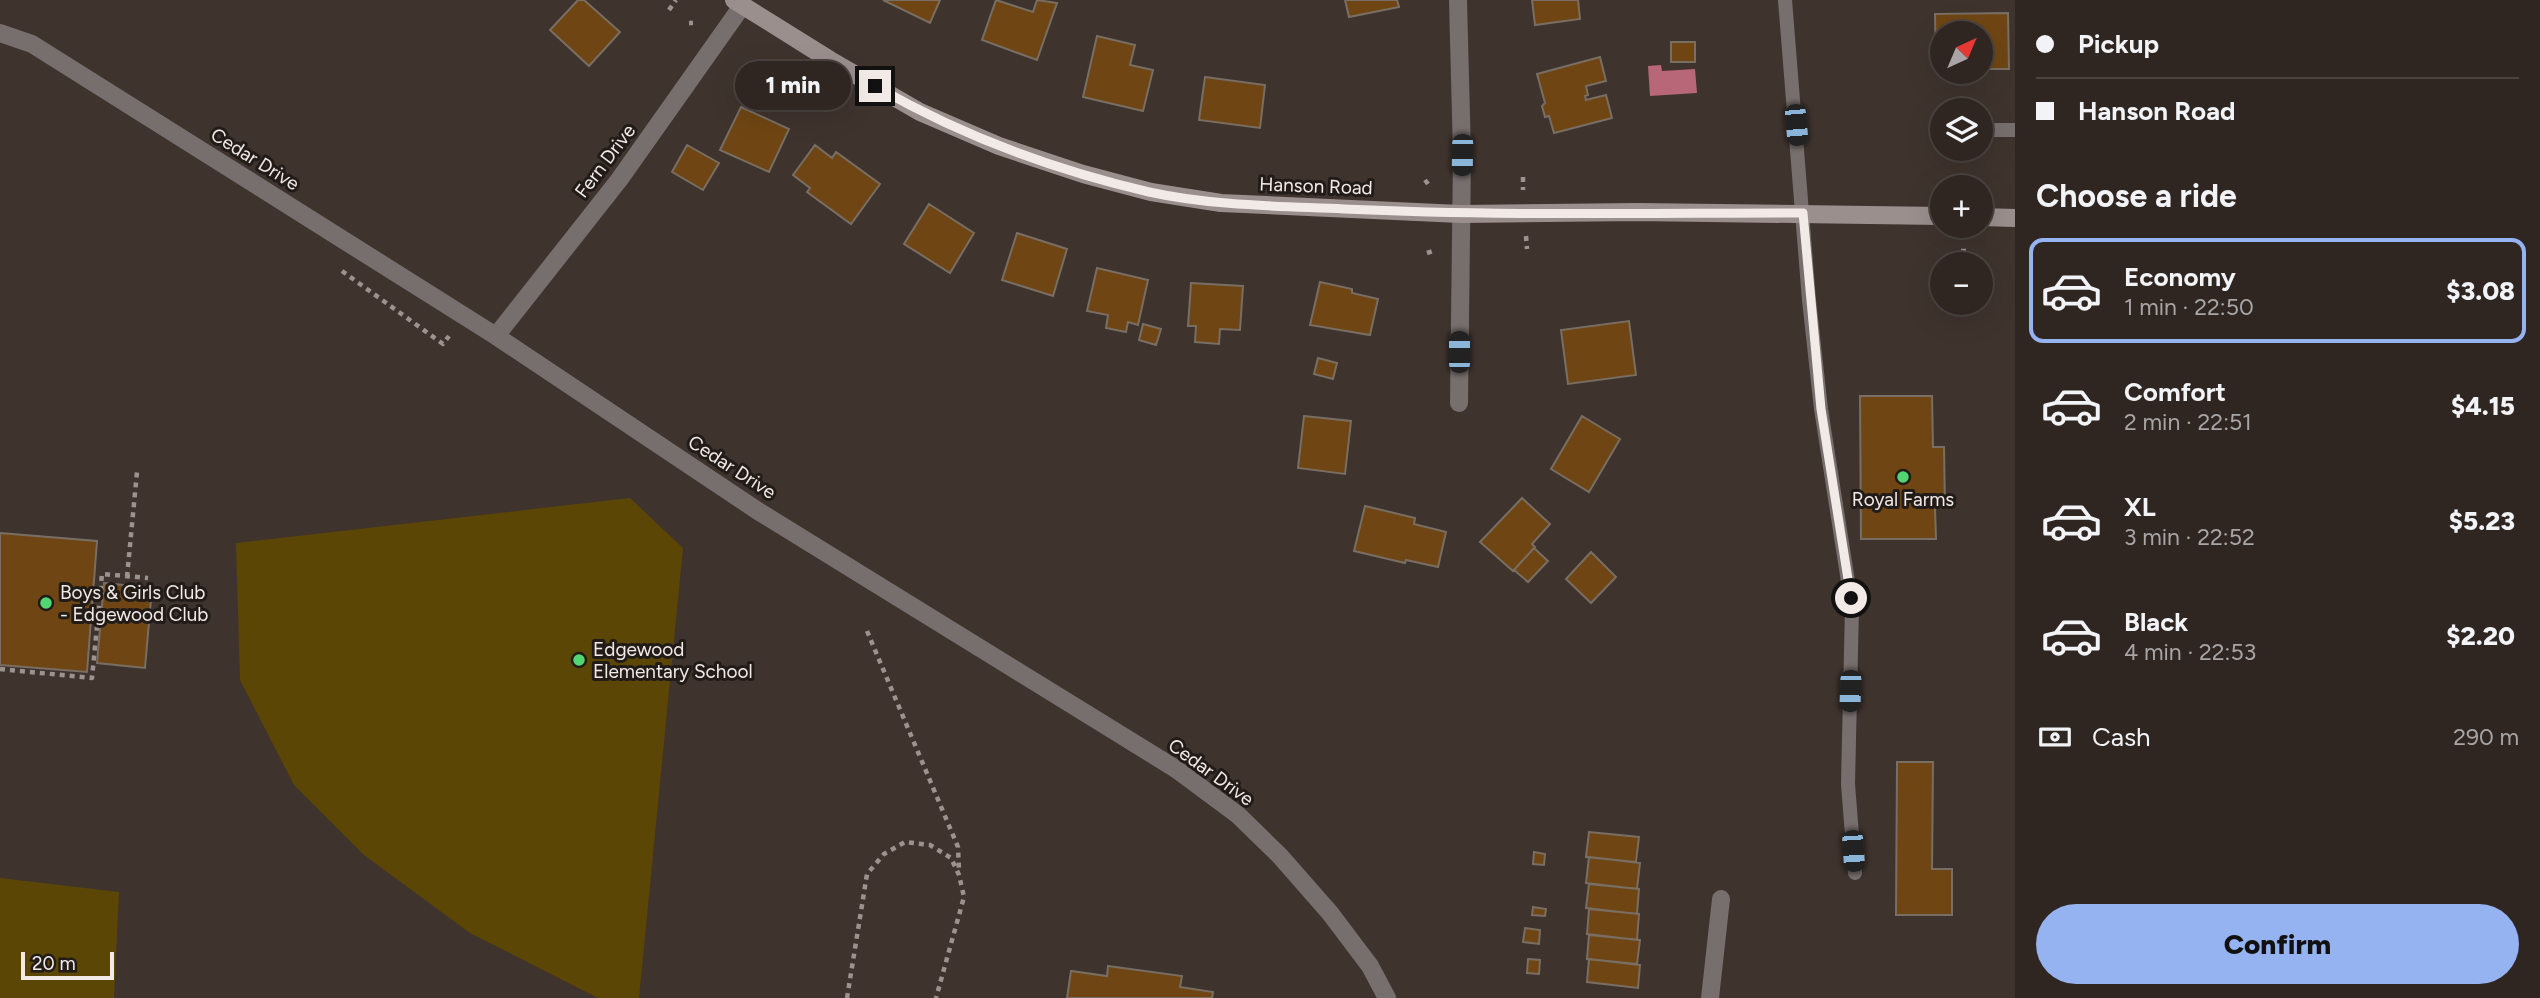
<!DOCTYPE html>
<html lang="en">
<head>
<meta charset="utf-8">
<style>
  body { margin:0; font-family:Figtree,sans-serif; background:#372e2a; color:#f1f3f6; height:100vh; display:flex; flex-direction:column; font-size:26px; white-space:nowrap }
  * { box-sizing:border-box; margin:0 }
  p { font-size:23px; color:#a7a5a5 }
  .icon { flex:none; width:38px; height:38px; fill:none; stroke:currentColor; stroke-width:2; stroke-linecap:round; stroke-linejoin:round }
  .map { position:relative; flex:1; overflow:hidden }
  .drawer { display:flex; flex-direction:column; background:#2f2622; width:525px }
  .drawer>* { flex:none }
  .banner { display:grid; align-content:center; height:154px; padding:0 21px; background:#2f2622 }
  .needle { width:46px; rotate:44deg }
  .controls { position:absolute; left:1930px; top:21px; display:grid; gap:14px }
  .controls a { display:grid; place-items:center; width:63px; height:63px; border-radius:50%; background:#2f2622; box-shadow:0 7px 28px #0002,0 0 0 2px #4a4340; font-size:35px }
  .scale { position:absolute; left:21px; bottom:18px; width:93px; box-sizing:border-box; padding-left:7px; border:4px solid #f2eae6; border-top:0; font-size:19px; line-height:24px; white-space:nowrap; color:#f2eae6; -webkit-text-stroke:5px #221c19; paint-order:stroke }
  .end { position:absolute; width:32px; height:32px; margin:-16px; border:9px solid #f2eae6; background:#111; box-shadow:0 0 0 4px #111 }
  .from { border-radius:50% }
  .bubble { position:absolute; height:49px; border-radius:24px; background:#2f2622; box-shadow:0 7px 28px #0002,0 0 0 2px #4a4340; font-size:23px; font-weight:800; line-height:49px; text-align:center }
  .car { position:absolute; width:21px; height:42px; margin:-21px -10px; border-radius:9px; box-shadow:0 0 5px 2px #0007; background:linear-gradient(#222 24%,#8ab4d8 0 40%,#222 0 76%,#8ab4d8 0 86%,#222 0) }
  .banner b { display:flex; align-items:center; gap:24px; height:66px; font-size:26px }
  .banner b+b { border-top:2px solid #4a4340 }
  .banner i { width:18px; height:18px; background:#f1f3f6 }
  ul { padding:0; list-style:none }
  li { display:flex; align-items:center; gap:21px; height:105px; margin:0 14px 10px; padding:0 7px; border:4px solid transparent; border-radius:14px }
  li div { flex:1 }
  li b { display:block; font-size:26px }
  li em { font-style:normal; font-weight:800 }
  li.current { border-color:#95b2f1 }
  li>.icon { width:63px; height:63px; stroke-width:1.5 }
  h2 { padding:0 21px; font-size:32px; line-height:84px }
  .pay { display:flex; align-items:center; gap:18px; height:77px; padding:0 21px; font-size:26px }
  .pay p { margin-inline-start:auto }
  .primary-button { display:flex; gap:14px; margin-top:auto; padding:14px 21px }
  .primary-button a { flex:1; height:80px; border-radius:42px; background:#95b2f1; color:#111; font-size:28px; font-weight:800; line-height:80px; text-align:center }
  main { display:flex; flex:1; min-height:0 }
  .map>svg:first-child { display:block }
</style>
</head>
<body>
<main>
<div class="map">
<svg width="2015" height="998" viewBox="0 0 2015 998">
  <rect width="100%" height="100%" fill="#3f332d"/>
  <path fill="#5b4606" d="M630,498L683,548L639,998H598L470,933L364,855L294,785L240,680L236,543Z
    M0,878L119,892L114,998H0Z"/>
  <path fill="#b86779" d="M1661,65L1662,71L1695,69L1697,93L1650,96L1648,66Z"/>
  <path fill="#6f4613" stroke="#786e63" stroke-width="2" d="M578,0H584L620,32L589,66L550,30Z
    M883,0H940L930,23Z
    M996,0L1033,12L1037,0L1057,3L1037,60L982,40Z
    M1345,0H1397L1399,7L1349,17Z
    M1532,0H1578L1580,19L1535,25Z
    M2008,13L2009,69H1981V33H1942V70H1936L1935,14Z
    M1097,36L1135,45L1130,65L1153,70L1143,111L1083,97Z
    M1671,42H1695V62H1671Z
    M1600,57L1606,81L1586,86L1588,95L1585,96L1586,100L1606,95L1612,118L1554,133L1549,116L1545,117L1542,106L1545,103L1537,74Z
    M1205,77L1265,85L1260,128L1199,120Z
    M741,107L789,129L769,172L720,150Z
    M687,145L719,163L703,190L672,172Z
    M815,145L832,158L836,152L880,184L851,224L807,192L810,188L793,175Z
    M929,204L974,233L950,273L904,244Z
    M1017,233L1067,249L1053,296L1002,280Z
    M1097,268L1148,280L1138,325L1128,322L1126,332L1106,328L1108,315L1087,311Z
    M1320,282L1352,289V293L1378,299L1370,335L1310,325Z
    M1191,283L1243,286L1240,330L1220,329L1219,344L1195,342L1196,326H1188Z
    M1629,321L1636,375L1568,384L1561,330Z
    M1143,324L1161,329L1156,345L1139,340Z
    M1318,358L1337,363L1333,379L1314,374Z
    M1860,396H1932L1933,447H1944L1945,507L1935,508L1936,539H1861Z
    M1304,416L1351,421L1345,474L1298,468Z
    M1582,416L1620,439L1589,492L1551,469Z
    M1522,498L1550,524L1532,544L1535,547L1513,571L1480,542Z
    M1365,506L1415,518L1414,524L1446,532L1438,567L1406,560L1405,563L1354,551Z
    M0,533L97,541L87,672L0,665Z
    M1534,548L1548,561L1528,582L1514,570Z
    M1591,552L1616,577L1591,603L1566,579Z
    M104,583L152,588L145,668L97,663Z
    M1897,762H1933L1932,869H1952V915H1896Z
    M1589,832L1639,837L1636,862L1586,857Z
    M1534,852L1545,854L1544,865L1533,864Z
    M1589,857L1640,863L1637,889L1586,883Z
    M1589,884L1639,889L1637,914L1586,908Z
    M1533,907L1546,909L1545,916L1532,915Z
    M1589,909L1639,914L1637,940L1587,934Z
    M1525,928L1540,930L1539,944L1523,942Z
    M1589,935L1640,940L1637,964L1587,959Z
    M1528,959L1540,960L1539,974L1527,973Z
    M1589,959L1640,965L1638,988L1587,982Z
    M1108,966L1182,976L1180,987L1213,992L1212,998H1067L1071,971L1107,976Z"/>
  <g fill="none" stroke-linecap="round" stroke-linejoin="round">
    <path stroke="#9d938e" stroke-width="4.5" stroke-dasharray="5 5" stroke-linecap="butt" d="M669,10L676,0
      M689,23H693
      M1523,177V190
      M1425,180L1428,184
      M1526,236L1527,249
      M1961,251H1969
      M1427,253L1433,251
      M342,271L443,344L449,336
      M127,577L137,472
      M867,631L958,847L959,870
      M0,669L92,678L102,574L148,578
      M847,998L867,874L884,854L905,842L930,845L951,858L959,875L964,897L936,998"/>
    <path stroke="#776f6e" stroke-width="14" d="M1785,0L1809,300L1821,409L1852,607L1848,784L1855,873
      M1981,130H2015"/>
    <path stroke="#776f6e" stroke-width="18" d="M1458,0L1462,155L1459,403
      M0,33L32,44L496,336L758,511L1176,769L1238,815L1280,856L1330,913L1370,966L1387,998
      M496,336L619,180L742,6
      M1710,998L1721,899"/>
    <path stroke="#9b8f8e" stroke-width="18" d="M734,0L830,60L920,112L999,146L1083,174L1151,192L1221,203L1460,214L1637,212L1942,216
      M1981,217L2015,218"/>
  </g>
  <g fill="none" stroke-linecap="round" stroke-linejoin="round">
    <path stroke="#f2eae6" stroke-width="9" d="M875,86C960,135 1054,170 1149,192C1213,206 1279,206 1344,209C1497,216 1650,213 1803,213L1821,409L1851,598"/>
  </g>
  <g fill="#52d673" stroke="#221c19" stroke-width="2.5">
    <circle cx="1903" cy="477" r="7"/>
    <circle cx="46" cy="603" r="7"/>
    <circle cx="579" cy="660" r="7"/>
  </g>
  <g text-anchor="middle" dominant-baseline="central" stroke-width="6" stroke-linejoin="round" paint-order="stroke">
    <g font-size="19" fill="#f2eae6" stroke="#221c19">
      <text transform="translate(255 159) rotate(32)">Cedar Drive</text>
      <text transform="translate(605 161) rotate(-53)">Fern Drive</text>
      <text transform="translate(1316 186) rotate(2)">Hanson Road</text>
      <text transform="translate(732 467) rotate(33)">Cedar Drive</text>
      <text transform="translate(1211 772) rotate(36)">Cedar Drive</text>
    </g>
    <g font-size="19" fill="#f2eae6" stroke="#221c19" text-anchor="start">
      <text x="1903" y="499" text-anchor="middle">Royal Farms</text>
      <text x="60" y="592">Boys &amp; Girls Club<tspan x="60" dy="22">- Edgewood Club</tspan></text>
      <text x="593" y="649">Edgewood<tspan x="593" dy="22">Elementary School</tspan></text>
    </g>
  </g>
</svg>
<div class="controls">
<a><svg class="needle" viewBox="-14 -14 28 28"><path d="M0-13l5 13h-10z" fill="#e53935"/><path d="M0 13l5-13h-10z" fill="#a7a5a5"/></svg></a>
<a><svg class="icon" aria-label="layers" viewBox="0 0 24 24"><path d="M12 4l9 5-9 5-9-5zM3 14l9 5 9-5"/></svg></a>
<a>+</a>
<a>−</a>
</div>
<div class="scale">20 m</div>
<i class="end from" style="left:1851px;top:598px"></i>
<i class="end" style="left:875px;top:86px"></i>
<div class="bubble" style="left:735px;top:61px;width:116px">1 min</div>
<i class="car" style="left:1796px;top:125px;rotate:175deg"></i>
<i class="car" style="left:1462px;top:155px;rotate:181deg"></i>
<i class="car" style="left:1459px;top:352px;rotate:0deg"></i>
<i class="car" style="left:1850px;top:691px;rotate:182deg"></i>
<i class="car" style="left:1853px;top:851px;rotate:176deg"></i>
</div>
<section class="drawer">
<div class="banner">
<b><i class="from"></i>Pickup</b>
<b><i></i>Hanson Road</b>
</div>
<h2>Choose a ride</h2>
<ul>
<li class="current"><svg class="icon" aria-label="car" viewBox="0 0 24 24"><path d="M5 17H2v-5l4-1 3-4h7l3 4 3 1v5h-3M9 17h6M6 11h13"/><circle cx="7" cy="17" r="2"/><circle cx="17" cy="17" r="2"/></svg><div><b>Economy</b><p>1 min · 22:50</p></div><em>$3.08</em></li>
<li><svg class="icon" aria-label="car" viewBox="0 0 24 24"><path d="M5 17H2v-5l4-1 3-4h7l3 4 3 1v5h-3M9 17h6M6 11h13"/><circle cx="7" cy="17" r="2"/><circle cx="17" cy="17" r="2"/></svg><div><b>Comfort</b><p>2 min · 22:51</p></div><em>$4.15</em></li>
<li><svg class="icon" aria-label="car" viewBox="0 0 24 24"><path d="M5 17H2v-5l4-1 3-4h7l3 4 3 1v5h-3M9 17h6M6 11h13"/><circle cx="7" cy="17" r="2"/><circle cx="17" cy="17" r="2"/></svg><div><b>XL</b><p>3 min · 22:52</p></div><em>$5.23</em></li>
<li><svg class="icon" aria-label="car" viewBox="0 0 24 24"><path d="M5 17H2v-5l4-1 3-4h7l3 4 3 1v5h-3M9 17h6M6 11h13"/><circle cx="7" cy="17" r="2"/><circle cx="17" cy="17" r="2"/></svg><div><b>Black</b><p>4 min · 22:53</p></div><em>$2.20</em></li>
</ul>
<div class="pay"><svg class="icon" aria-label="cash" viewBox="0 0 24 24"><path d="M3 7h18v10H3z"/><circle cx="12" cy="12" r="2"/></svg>Cash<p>290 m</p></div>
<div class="primary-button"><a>Confirm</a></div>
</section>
</main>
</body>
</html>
